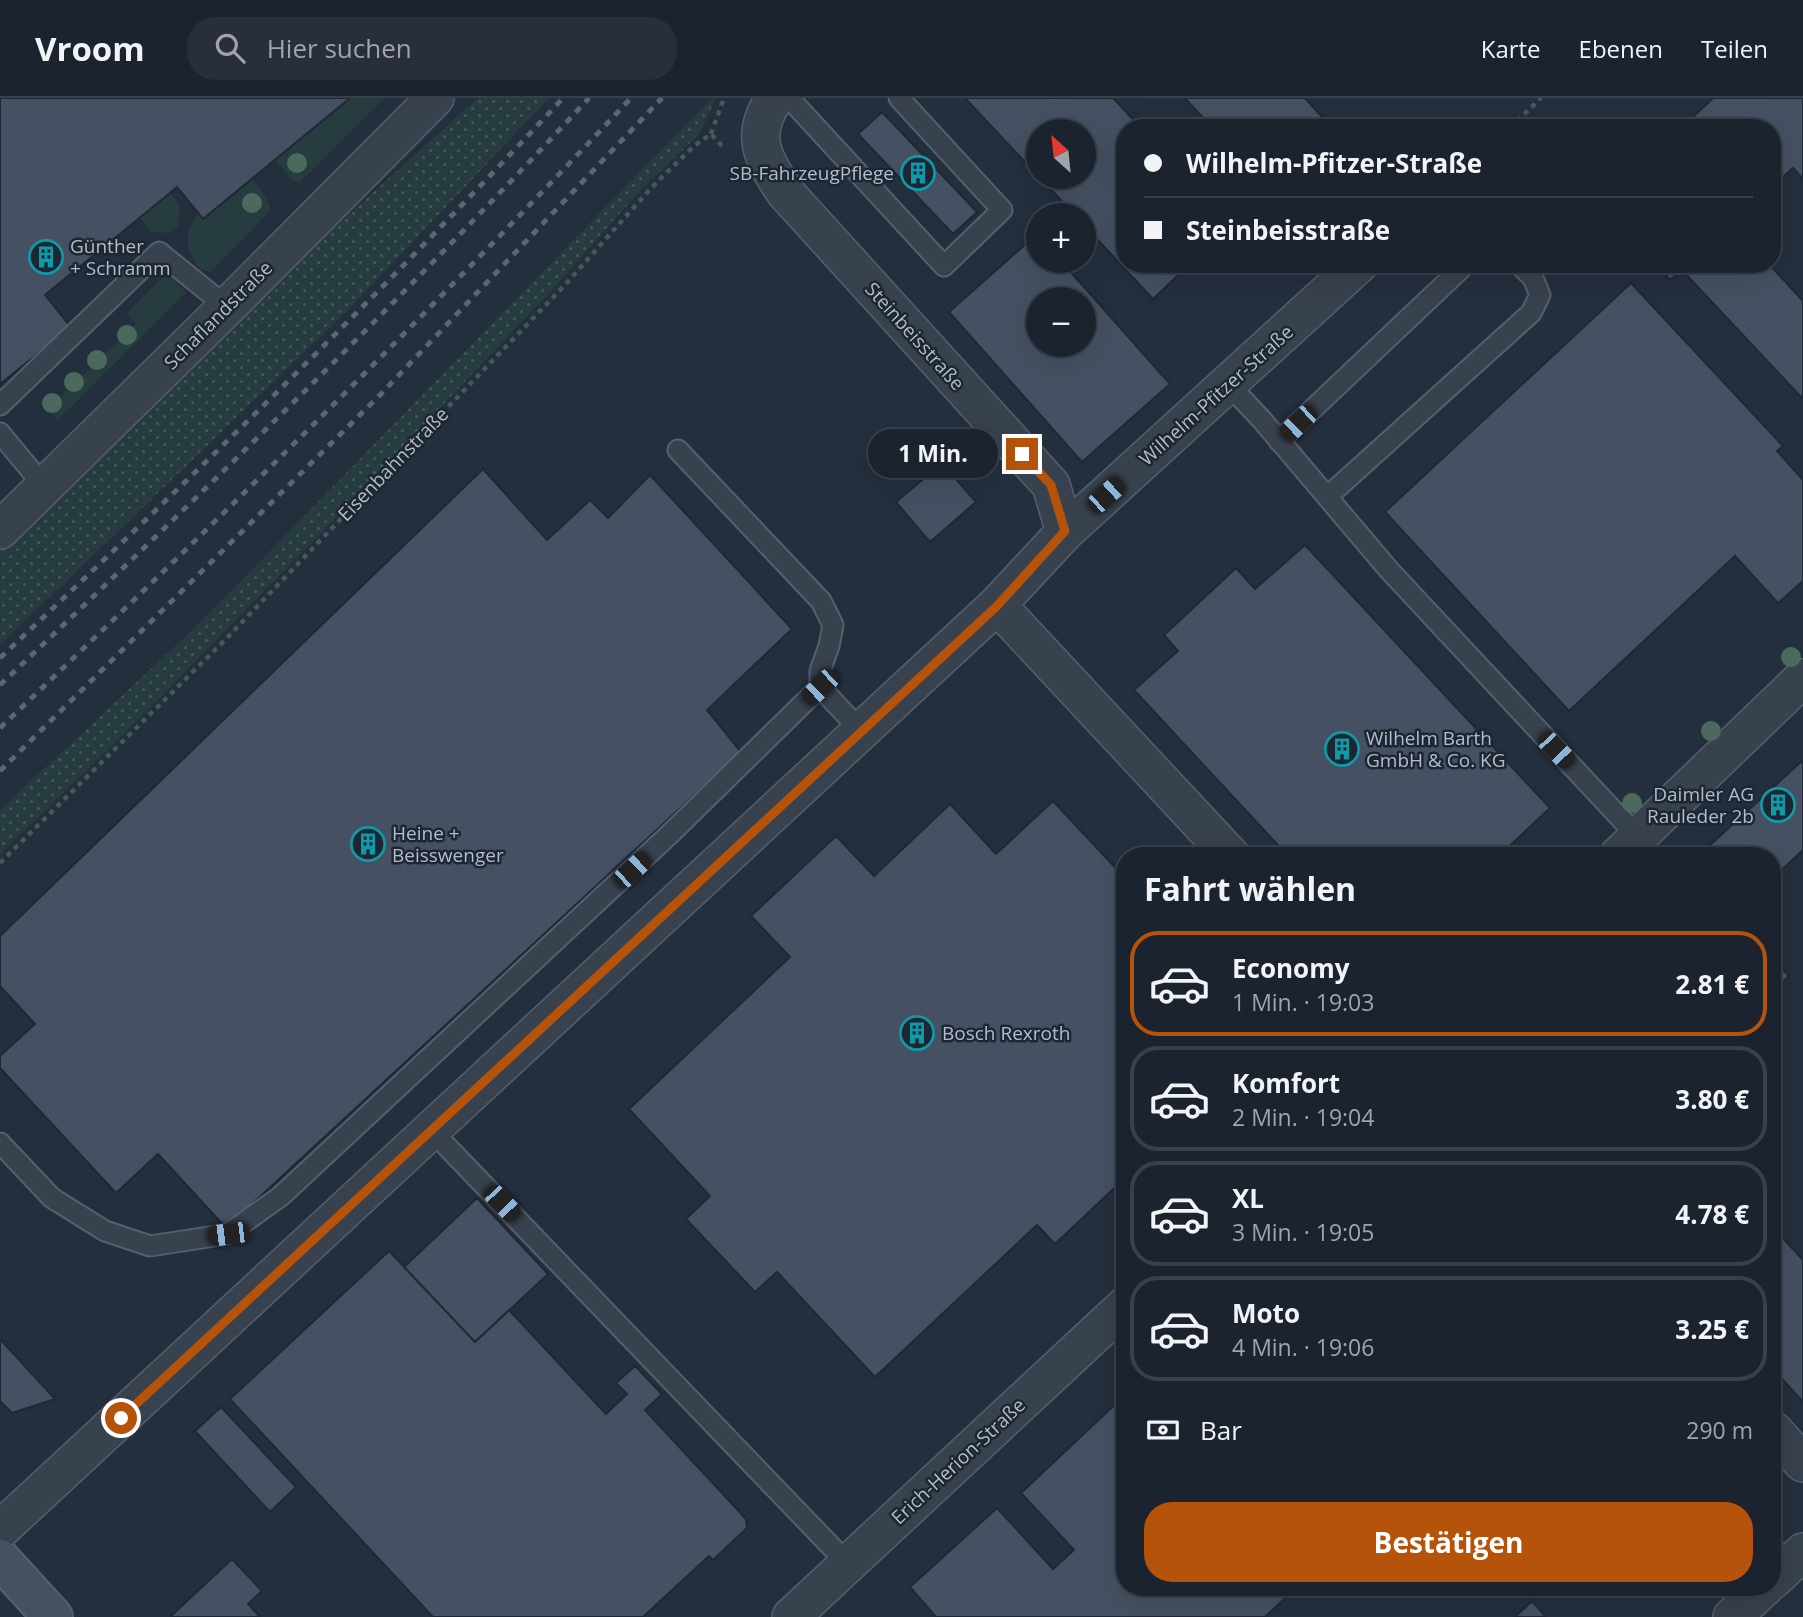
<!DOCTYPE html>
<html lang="de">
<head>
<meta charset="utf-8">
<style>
  body { margin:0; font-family:"Open Sans",sans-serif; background:#282f3a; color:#f1f3f6; height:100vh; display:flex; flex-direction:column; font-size:26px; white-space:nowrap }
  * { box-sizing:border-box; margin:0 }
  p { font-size:23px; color:#a0a4aa }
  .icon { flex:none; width:38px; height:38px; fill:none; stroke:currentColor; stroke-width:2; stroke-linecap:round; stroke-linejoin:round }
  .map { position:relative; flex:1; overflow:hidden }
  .sheet { position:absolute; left:1116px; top:749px; width:665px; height:749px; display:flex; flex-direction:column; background:#1b232e; border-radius:28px; box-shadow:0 7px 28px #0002,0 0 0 2px #39404a }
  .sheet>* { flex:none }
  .banner { position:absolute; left:1116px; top:21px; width:665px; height:154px; border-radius:28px; box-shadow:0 7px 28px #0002,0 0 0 2px #39404a; display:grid; align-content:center; height:154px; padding:0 28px; background:#1b232e }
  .needle { width:46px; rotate:333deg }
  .buttons { position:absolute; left:1026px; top:21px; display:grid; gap:14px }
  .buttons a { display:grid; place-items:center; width:70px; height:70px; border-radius:50%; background:#1b232e; box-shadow:0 7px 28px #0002,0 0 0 2px #39404a; font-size:35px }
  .end { position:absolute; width:32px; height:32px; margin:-16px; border:9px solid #b45309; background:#fff; box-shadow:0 0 0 4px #fff }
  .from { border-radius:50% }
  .bubble { position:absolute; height:49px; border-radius:24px; background:#1b232e; box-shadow:0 7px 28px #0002,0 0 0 2px #39404a; font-size:23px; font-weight:700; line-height:49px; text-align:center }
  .car { position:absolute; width:21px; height:42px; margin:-21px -10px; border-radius:9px; box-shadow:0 0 5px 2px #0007; background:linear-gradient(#222 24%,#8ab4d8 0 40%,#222 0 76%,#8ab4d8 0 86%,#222 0) }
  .banner b { display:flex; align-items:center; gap:24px; height:66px; font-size:26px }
  .banner b+b { border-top:2px solid #39404a }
  .banner i { width:18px; height:18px; background:#f1f3f6 }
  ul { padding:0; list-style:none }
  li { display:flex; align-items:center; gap:21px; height:105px; margin:0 14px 10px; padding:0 14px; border:4px solid #39404a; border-radius:28px }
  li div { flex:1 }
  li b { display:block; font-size:26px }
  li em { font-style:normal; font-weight:700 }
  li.selected { border-color:#b45309 }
  li>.icon { width:63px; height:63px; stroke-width:1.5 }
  h2 { padding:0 28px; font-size:32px; line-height:84px }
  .pay { display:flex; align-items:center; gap:18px; height:77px; padding:0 28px; font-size:26px }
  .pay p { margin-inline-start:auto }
  .action { display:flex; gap:14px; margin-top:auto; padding:14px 28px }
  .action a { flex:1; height:80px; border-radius:28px; background:#b45309; color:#fff; font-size:28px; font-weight:700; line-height:80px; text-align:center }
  header { display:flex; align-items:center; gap:42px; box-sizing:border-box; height:98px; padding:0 35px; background:#1b232e; border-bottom:2px solid #39404a }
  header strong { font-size:33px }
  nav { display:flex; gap:38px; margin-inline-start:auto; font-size:24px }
  .search { width:490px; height:63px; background:#282f3a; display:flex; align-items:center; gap:18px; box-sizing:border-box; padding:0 24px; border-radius:28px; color:#a0a4aa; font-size:26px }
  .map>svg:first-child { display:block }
</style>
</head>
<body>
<header>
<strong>Vroom</strong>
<div class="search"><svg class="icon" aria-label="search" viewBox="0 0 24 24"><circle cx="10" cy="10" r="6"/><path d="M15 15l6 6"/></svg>Hier suchen</div>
<nav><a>Karte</a><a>Ebenen</a><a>Teilen</a></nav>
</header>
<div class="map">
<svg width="1803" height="1519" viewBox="0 0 1803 1519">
  <defs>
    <pattern id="grass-dots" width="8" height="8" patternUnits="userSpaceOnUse" patternTransform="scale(1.75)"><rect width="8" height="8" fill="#263c3f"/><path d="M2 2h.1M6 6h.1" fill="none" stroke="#435659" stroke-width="1.8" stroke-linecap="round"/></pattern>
  </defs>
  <rect width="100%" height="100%" fill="#242f3e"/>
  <path fill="url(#grass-dots)" d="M478,0H549L350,210L0,547V450L274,184Z
    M712,0H716L700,35L637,96L553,191L323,433L127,633L0,756V712L201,524Z"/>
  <path fill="#263c3f" d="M350,0H385L299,85L292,82L275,62Z
    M252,81L266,99L271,112L210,174L200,171C184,149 184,137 198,115L203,120Z
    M170,95L180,107L178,128L168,135L152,134L140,120Z
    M167,175L186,195L58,322L48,311L136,226L127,215Z"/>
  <path fill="#455162" stroke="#1f2835" stroke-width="2" fill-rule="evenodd" d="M0,0H350L203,121L177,89L170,95L45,197L71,229L0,286Z
    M965,0H1113L1141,30H1125V166H1190L1153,201L1083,126V117H1075L1039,79H1083V33H1038V78Z
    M1185,0H1305L1332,30H1212Z
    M1713,0H1803V81L1793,70L1773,88V30H1701L1692,20Z
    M882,14L977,114L953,136L858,36Z
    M1037,136L1038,163H1061L1170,286L1082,364L949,214ZM1038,201H1083V247H1038Z
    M1656,166H1769L1803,203V301L1682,172L1670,182Z
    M1631,185L1783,348L1777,353L1803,382V483L1778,505L1735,458L1569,613L1385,414Z
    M942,365L976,404L930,444L896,404Z
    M483,371L547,442L590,402L608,420L650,377L792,531L707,612L741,654L226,1130L158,1056L116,1095L0,970V958L35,926L0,888V838Z
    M1305,447L1550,710L1499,758H1288L1134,592L1178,553L1164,537L1236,470L1255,491Z
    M1803,662V752L1773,780V758H1698Z
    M1053,703L1125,780V1044L1122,1046L1125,1049V1080L1055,1146L1037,1127L875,1279L777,1174L755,1194L686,1121L710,1098L629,1011L790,859L751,818L836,738L874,778L950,706L996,756Z
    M1773,861L1789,878L1773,893Z
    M477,1100L548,1176L475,1244L404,1169Z
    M1777,1134L1803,1162V1304L1773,1271V1138Z
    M389,1153L475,1244L509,1212L606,1316L627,1296L616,1285L635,1268L662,1296L645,1312L746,1421L747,1430L713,1462L709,1458L643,1519H433L230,1301Z
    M0,1241L55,1301L12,1315L0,1303Z
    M1125,1297V1489H1297L1265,1519H936L910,1489L997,1410L1053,1471L1074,1452L1021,1395Z
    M221,1309L296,1389L270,1414L195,1333Z
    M232,1461L262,1493L248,1506L260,1519H170Z
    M1532,1503L1546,1519H1515Z"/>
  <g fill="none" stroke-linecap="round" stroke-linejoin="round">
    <g stroke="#565f6c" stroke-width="23">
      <path id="service" d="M789,0L944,168L1002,112L899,0
        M1228,286L1262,322L1389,472L1638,739
        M0,307L159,154L227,209
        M0,335L43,387
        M1279,343L1466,166
        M678,352L821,503L833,527L829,548L820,573V589L861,633
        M1327,399L1531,215L1540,197L1533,180L1519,166
        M431,1032L848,1466
        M0,1045L52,1100L105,1133L150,1148L228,1136L281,1098L671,735L820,589"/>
    </g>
    <g stroke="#565f6c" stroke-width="40">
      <path id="minor" d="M775,0C749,36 762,60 785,94L1051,387L1065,434
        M0,432L227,209L435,0
        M997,507L1231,758
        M1618,758L1803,580
        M1773,1332L1803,1365
        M0,1432L997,507L1065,434L1359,166
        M1773,1482L1803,1454
        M791,1519L1125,1208
        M1732,1519L1765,1489"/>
    </g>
    <g stroke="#565f6c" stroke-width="42">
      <path id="secondary" d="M0,1461L53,1519"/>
    </g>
    <path stroke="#44595c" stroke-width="4.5" stroke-dasharray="5 5" stroke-linecap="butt" d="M1510,30L1541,0
      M711,36L724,0
      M0,765L224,543L563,189L652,89L694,48L711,36L722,48L727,47"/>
    <use href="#service" stroke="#38414e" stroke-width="19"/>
    <use href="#minor" stroke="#38414e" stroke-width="37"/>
    <use href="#secondary" stroke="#465061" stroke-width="38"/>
    <path stroke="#5a6575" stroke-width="5" stroke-dasharray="7 7" stroke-linecap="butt" d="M0,560C193,379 383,194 563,0
      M0,587C201,397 401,203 589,0
      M0,630C216,425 428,217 631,0
      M0,673L380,297L662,0"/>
  </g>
  <g fill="#4b6a5d">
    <circle cx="297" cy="65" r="10"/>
    <circle cx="252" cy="105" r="10"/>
    <circle cx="127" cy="237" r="10"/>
    <circle cx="97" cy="262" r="10"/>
    <circle cx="74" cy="284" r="10"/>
    <circle cx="52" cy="305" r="10"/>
    <circle cx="1791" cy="559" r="10"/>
    <circle cx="1711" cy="633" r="10"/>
    <circle cx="1632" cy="705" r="10"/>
  </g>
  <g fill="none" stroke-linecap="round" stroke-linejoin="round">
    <path stroke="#b45309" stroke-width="9" d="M121,1320L997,508L1065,433L1051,387L1022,356"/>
  </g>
  <defs>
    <g id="building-ring" transform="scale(1.75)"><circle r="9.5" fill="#1d2633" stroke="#0f9aa8" stroke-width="1.5"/><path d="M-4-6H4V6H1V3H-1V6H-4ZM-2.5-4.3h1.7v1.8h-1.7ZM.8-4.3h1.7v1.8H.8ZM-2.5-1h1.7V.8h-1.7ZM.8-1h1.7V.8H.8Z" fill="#0f9aa8"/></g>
  </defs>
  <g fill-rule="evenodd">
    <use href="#building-ring" x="918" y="75"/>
    <use href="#building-ring" x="46" y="159"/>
    <use href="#building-ring" x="1342" y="651"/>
    <use href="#building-ring" x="1778" y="707"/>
    <use href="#building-ring" x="368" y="746"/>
    <use href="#building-ring" x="917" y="935"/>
  </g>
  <g text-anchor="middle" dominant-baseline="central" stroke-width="5" stroke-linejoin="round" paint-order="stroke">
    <g font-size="19" fill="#b4bcc9" stroke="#1d2633" text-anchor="start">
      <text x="894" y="75" text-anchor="end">SB-FahrzeugPflege</text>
      <text x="70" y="148">Günther<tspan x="70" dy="22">+ Schramm</tspan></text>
      <text x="1366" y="640">Wilhelm Barth<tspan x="1366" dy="22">GmbH &amp; Co. KG</tspan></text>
      <text x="1754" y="696" text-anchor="end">Daimler AG<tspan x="1754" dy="22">Rauleder 2b</tspan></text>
      <text x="392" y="735">Heine +<tspan x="392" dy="22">Beisswenger</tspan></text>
      <text x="942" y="935">Bosch Rexroth</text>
    </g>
    <g font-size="19" fill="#b4bcc9" stroke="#1d2633">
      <text transform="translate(218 217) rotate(-45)">Schaflandstraße</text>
      <text transform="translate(915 238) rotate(48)">Steinbeisstraße</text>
      <text transform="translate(1216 297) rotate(-42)">Wilhelm-Pfitzer-Straße</text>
      <text transform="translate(393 366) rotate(-46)">Eisenbahnstraße</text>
      <text transform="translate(958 1363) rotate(-43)">Erich-Herion-Straße</text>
    </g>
  </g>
</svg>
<div class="buttons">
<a><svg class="needle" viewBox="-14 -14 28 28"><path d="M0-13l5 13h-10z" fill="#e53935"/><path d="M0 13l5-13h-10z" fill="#a0a4aa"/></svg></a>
<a>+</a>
<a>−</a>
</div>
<i class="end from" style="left:121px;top:1320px"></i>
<i class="end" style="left:1022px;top:356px"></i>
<div class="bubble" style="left:868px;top:331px;width:130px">1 Min.</div>
<i class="car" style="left:1298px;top:325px;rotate:226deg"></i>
<i class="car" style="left:1106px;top:397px;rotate:48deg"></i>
<i class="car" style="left:820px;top:589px;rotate:226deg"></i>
<i class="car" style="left:1556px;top:652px;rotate:136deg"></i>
<i class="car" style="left:632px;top:772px;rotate:47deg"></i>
<i class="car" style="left:502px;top:1105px;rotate:136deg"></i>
<i class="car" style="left:228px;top:1136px;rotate:263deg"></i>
<div class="banner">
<b><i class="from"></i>Wilhelm-Pfitzer-Straße</b>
<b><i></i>Steinbeisstraße</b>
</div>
<section class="sheet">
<h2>Fahrt wählen</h2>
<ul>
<li class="selected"><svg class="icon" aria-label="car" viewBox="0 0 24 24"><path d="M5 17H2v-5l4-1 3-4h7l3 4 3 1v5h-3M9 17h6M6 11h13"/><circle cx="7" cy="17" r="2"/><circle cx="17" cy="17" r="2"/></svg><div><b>Economy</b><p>1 Min. · 19:03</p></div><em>2.81 €</em></li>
<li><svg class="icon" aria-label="car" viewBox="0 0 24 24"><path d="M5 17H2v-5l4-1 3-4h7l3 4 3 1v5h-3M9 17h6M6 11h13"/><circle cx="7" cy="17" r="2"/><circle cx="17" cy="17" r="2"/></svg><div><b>Komfort</b><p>2 Min. · 19:04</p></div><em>3.80 €</em></li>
<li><svg class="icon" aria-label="car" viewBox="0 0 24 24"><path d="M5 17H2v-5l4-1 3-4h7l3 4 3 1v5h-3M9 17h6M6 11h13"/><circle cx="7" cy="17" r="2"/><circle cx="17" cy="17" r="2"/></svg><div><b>XL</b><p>3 Min. · 19:05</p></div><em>4.78 €</em></li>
<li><svg class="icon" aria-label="car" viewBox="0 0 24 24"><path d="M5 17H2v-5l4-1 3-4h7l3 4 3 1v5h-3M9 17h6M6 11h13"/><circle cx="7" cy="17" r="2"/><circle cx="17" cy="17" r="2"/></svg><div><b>Moto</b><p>4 Min. · 19:06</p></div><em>3.25 €</em></li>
</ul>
<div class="pay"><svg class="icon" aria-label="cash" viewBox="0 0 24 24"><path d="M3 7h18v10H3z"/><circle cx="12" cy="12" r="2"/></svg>Bar<p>290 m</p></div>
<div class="action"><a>Bestätigen</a></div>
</section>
</div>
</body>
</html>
